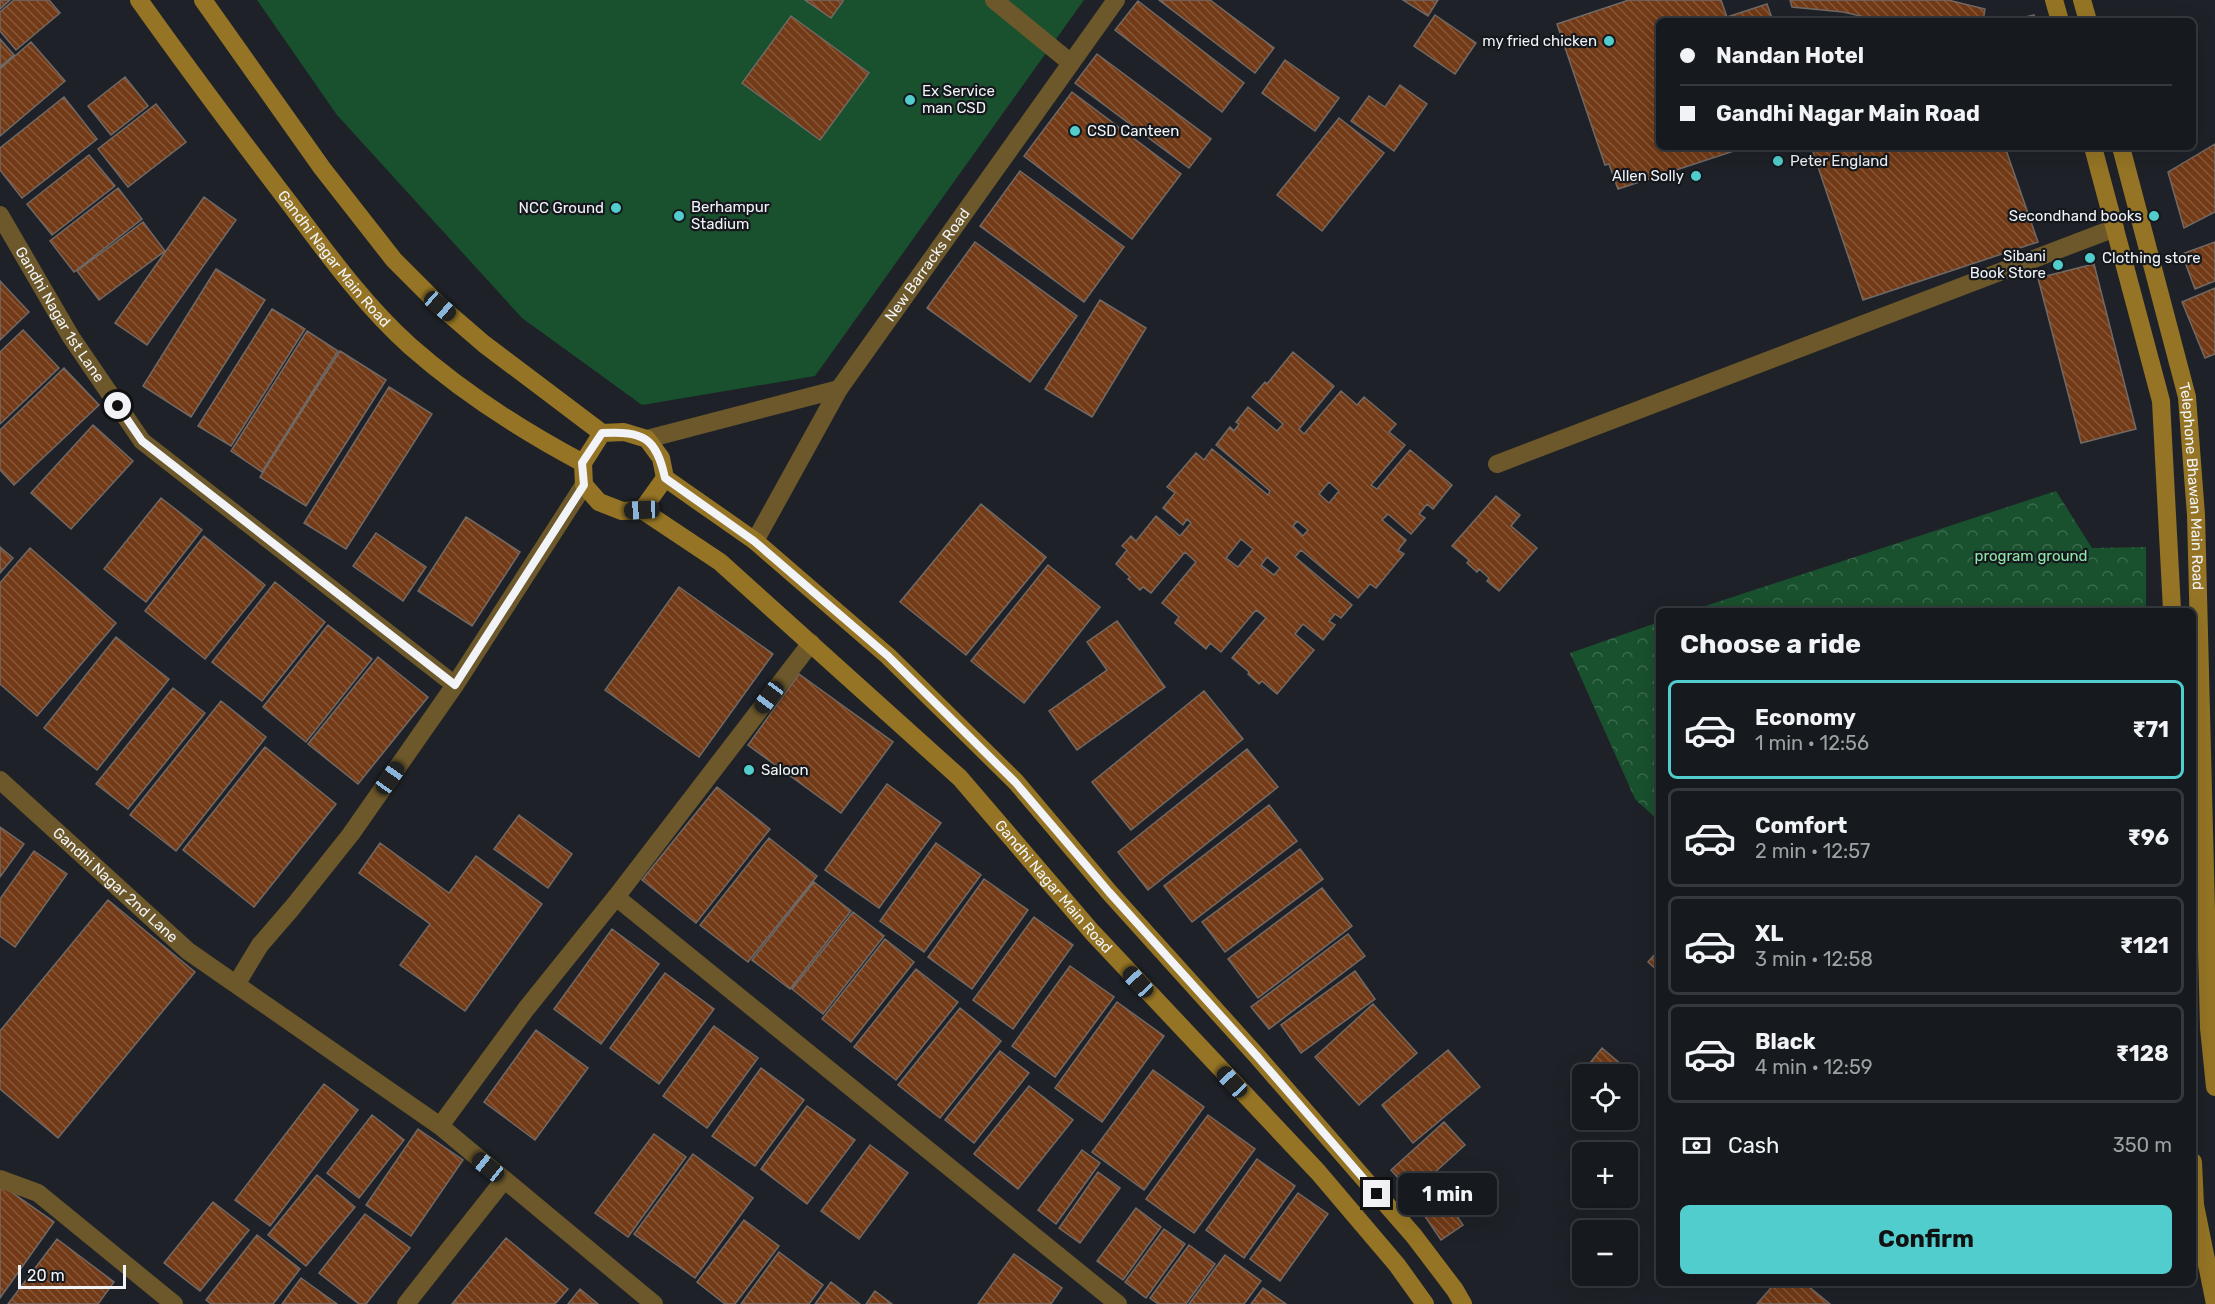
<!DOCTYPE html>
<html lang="en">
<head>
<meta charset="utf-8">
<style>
  body { margin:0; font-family:Rubik,sans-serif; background:#23272b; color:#f1f3f6; height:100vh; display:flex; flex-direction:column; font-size:22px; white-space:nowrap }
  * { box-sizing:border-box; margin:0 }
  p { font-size:20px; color:#9ea1a4 }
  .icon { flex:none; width:33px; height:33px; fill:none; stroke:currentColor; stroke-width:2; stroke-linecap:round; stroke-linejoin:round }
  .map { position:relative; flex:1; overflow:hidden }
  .panel { position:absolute; left:1656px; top:608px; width:540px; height:678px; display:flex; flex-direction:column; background:#161a1e; border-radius:9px; box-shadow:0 6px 24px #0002,0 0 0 2px #35383c }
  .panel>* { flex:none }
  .top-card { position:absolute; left:1656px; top:18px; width:540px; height:132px; border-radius:9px; box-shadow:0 6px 24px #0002,0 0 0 2px #35383c; display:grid; align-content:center; height:132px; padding:0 24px; background:#161a1e }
  .fabs { position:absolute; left:1572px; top:1064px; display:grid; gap:12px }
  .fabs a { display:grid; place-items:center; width:66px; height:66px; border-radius:9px; background:#161a1e; box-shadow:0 6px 24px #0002,0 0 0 2px #35383c; font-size:30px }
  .scale { position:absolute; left:18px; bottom:15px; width:108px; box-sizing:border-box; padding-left:6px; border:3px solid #f1f3f7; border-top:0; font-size:16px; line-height:21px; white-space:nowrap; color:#f1f3f7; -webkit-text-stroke:4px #15191e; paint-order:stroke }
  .end { position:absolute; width:27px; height:27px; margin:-14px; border:8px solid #f1f3f7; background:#111; box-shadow:0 0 0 3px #111 }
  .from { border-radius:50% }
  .bubble { position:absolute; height:42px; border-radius:9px; background:#161a1e; box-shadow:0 6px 24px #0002,0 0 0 2px #35383c; font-size:20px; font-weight:700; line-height:42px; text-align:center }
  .car { position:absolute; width:18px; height:36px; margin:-18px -9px; border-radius:8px; box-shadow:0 0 4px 2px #0007; background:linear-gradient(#222 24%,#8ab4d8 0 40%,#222 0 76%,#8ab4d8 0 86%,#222 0) }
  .top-card b { display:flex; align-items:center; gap:21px; height:57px; font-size:22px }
  .top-card b+b { border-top:2px solid #35383c }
  .top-card i { width:15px; height:15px; background:#f1f3f6 }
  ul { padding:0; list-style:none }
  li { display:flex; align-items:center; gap:18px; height:99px; margin:0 12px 9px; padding:0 12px; border:3px solid #35383c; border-radius:9px }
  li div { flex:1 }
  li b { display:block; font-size:22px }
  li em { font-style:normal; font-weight:700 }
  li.on { border-color:#52cdcd }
  li>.icon { width:54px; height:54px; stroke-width:1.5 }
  h2 { padding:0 24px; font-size:27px; line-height:72px }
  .pay { display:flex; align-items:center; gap:15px; height:66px; padding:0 24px; font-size:22px }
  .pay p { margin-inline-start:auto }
  .cta { display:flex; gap:12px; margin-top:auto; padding:12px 24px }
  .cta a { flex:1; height:69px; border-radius:9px; background:#52cdcd; color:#111; font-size:24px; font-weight:700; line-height:69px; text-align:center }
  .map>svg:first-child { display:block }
</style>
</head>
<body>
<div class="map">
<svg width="2215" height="1304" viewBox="0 0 2215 1304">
  <defs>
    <pattern id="park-crowns" width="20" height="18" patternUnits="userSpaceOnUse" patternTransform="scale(1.5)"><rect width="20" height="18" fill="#19502d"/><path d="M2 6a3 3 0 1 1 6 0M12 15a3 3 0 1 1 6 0" fill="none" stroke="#3b6a4c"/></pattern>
    <pattern id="building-back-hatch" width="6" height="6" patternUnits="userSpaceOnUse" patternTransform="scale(1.5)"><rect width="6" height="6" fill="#723a16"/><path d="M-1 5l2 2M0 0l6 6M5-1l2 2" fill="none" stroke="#875739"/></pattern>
  </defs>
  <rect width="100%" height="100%" fill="#1e2228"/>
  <path fill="#19502d" d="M257,0H1084L815,376L642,405L522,318L337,115Z"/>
  <path fill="url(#park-crowns)" d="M2056,491L2092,548L2146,547V610H1693Z
    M1659,622V821L1635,799L1570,653Z"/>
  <path fill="url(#building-back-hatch)" stroke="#716965" stroke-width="1.5" fill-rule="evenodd" d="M0,0H10L0,9Z
    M14,0H49L60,13L16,50L0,31V12Z
    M805,0H843V1L831,18Z
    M1159,0H1210L1274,48L1255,73Z
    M1403,0H1438L1428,16Z
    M1629,0H1721L1727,17L1767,4L1773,21H1659V147H1746L1618,189L1609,164L1605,165L1557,24Z
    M1790,0H1948L1985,9L1983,21H1882L1843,12L1792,7Z
    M1138,1L1244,83L1222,112L1115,30Z
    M1435,15L1476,43L1455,74L1414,46Z
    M2034,15L2036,21H2007Z
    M791,16L869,73L820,140L742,83Z
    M0,39L14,55L0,67Z
    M31,42L65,81L0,136V69Z
    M1097,54L1211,139L1189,168L1075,83Z
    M1285,60L1339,98L1315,131L1262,93Z
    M125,77L148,106L111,135L88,106Z
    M1400,85L1427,104L1394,151L1351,121L1369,96L1385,107Z
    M1072,92L1181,174L1132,239L1024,156Z
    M64,97L97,139L22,198L0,170V148Z
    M156,104L186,142L128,187L98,149Z
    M1339,118L1384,153L1322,231L1277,195Z
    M2215,144V212L2184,228L2168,172Z
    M1827,147H2005L2038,242L1863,300L1813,152Z
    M89,155L115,186L52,235L27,204Z
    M1020,171L1124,247L1084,302L980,226Z
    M118,188L142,219L74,272L50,241Z
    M204,197L236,220L147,345L115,323Z
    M143,222L165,251L99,300L77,271Z
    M975,242L1077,316L1030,382L927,308Z
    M2215,242V281L2195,289L2182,254Z
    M2094,264L2136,429L2081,443L2038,278Z
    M216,269L265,300L191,417L143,386Z
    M0,281L29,312L0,340Z
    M2215,288V354L2205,358L2182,302Z
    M1100,300L1146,328L1092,417L1045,389Z
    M272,309L305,329L231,446L198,426Z
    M23,330L59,368L0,424V352Z
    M307,331L338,351L262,472L231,451Z
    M340,351L386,380L306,506L260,477Z
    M1293,352L1334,386L1299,429L1304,434L1341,391L1357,405L1364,397L1396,424L1389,432L1405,445L1371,485L1377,489L1410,450L1452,485L1433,509L1427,504L1419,514L1425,518L1411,534L1388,514L1382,520L1406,540L1398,550L1404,554L1376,588L1370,584L1358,598L1301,550L1295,557L1352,605L1341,618L1335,614L1329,621L1335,625L1323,640L1303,624L1295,634L1314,650L1277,694L1262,681L1259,684L1248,674L1249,672L1232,658L1266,618L1256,610L1221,652L1210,643L1206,649L1175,623L1179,617L1162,603L1196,562L1185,552L1151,593L1143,587L1140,590L1128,579L1130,577L1116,564L1127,550L1122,546L1131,536L1136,541L1156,516L1180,536L1191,523L1187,519L1183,525L1163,508L1175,493L1167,487L1196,453L1204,460L1212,449L1268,495L1270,491L1216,445L1230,427L1234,431L1239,424L1236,422L1248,407L1277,431L1283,424L1252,397L1265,382L1267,384ZM1329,482L1339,491L1329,503L1319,494ZM1297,521L1308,530L1303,536L1293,526ZM1241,539L1253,549L1238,567L1226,558ZM1267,557L1280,568L1274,575L1261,565Z
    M64,368L99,405L14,485L0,470V430Z
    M389,387L432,414L346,549L304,523Z
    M93,425L133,461L71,529L31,493Z
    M1496,496L1520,515L1511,526L1537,548L1499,591L1487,581L1489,578L1479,569L1477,572L1467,563L1469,560L1452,546Z
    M161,498L202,530L146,602L104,569Z
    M981,504L1046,557L966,655L900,602Z
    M466,517L520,552L472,626L418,591Z
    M376,533L426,567L403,601L353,566Z
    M204,536L265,585L205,659L145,611Z
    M0,547L13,558L0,573Z
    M30,548L116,623L37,716L0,684V583Z
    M1048,565L1100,607L1024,703L971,661Z
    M275,582L325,622L262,701L212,662Z
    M679,587L773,654L699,757L605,690Z
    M1117,621L1165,687L1077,750L1049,711L1107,670L1087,642Z
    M328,625L372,659L306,742L263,707Z
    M116,637L169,679L97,770L44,728Z
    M378,657L428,697L358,784L308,744Z
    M799,674L893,742L841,813L748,745Z
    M173,688L205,713L128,809L96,784Z
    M1204,691L1243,739L1131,830L1092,782Z
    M221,701L266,737L176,851L130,815Z
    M265,747L336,804L254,907L183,850Z
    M1247,749L1278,787L1148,890L1118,852Z
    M887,784L941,823L879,908L825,870Z
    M717,787L770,829L696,923L642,880Z
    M1269,805L1297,841L1192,922L1164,886Z
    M519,815L572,854L548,888L494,849Z
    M0,827L24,844L0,877Z
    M769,838L817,876L748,962L700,925Z
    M380,843L449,893L476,856L542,904L465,1011L400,965L430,924L359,873Z
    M936,843L981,875L924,952L880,921Z
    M1300,849L1323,879L1225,952L1202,922Z
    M34,851L67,874L15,947L0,936V899Z
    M984,879L1028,910L972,989L928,957Z
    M814,882L851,911L790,989L752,960Z
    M1322,888L1352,926L1258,998L1228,959Z
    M108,900L195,972L58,1138L0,1089V1031Z
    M853,912L884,936L823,1014L792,989Z
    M1034,917L1073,945L1013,1029L973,1000Z
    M612,929L659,964L601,1044L554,1009Z
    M1348,934L1365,956L1269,1029L1251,1007Z
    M885,939L914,962L851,1042L822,1019Z
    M1659,950V972L1648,962Z
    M1070,966L1114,997L1055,1077L1012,1046Z
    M916,969L958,1002L896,1080L854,1047Z
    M1355,971L1375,999L1301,1053L1281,1025Z
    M665,973L714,1009L659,1084L610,1048Z
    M1117,1002L1164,1036L1102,1122L1055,1088Z
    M1373,1004L1417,1053L1359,1105L1315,1057Z
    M960,1008L1001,1041L940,1118L898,1085Z
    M714,1026L758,1058L707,1128L663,1096Z
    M536,1030L588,1068L535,1140L484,1102Z
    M1602,1048L1630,1072L1628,1075L1593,1074L1586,1068Z
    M1448,1050L1480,1087L1413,1143L1382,1105Z
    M1000,1051L1029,1073L974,1143L945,1120Z
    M761,1068L804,1100L755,1166L712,1136Z
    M1153,1070L1204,1107L1144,1190L1092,1152Z
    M324,1084L358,1110L270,1226L235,1200Z
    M1029,1086L1073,1120L1018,1189L974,1154Z
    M807,1106L855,1140L807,1204L761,1169Z
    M372,1115L404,1140L359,1198L327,1173Z
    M1208,1115L1255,1149L1194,1233L1146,1199Z
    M1444,1122L1465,1145L1412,1193L1391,1170Z
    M418,1129L463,1160L411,1236L366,1205Z
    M654,1134L686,1157L628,1237L595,1213Z
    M870,1145L908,1173L859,1239L821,1211Z
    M1082,1150L1100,1163L1056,1224L1038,1210Z
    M693,1154L753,1198L695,1278L634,1234Z
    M1257,1159L1295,1186L1244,1258L1206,1230Z
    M1098,1172L1120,1188L1080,1243L1059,1228Z
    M317,1175L355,1207L306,1266L268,1235Z
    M0,1184L54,1222L0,1298Z
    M1440,1191L1463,1225L1441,1240L1418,1206Z
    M1298,1193L1328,1214L1280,1281L1250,1259Z
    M213,1202L249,1230L200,1291L164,1263Z
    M1136,1208L1161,1227L1123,1280L1097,1261Z
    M365,1214L410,1248L366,1304H359L319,1273Z
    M744,1220L779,1246L735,1304H725L697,1282Z
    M1164,1229L1185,1244L1146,1298L1125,1282Z
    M257,1235L300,1269L273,1304H211L206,1300Z
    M506,1238L568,1289L555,1304H452Z
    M57,1239L114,1282L98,1304H8Z
    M1189,1245L1215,1264L1186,1304H1158L1150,1298Z
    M779,1252L823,1285L809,1304H741Z
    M1014,1254L1062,1288L1051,1304H978Z
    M1225,1255L1261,1281L1244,1304H1189Z
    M301,1278L337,1304H282Z
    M831,1282L860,1304H815Z
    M1776,1282H1803L1830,1304H1757Z
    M1263,1288L1286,1304H1251Z
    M580,1289L598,1304H568Z
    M875,1291L892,1304H866Z"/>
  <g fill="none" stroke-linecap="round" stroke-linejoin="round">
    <g stroke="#6c582a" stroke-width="18">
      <path d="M994,0L1071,63"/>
      <path id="s1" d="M0,215L71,337L142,441L455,685"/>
      <path d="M647,439L839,389"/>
      <path d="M1497,464L2115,228"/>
      <path id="s2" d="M755,541L839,389L1116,0"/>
      <path id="s3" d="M0,780L188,951L440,1126L654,1304"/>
      <path d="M616,897L1118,1304"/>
      <path d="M237,983L260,945L292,908L351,834L455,685L584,485"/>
      <path d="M440,1126L526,1009L616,897L811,643"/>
      <path d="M0,1179L38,1193L174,1304"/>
      <path d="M406,1304L504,1180"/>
    </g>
    <g stroke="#957525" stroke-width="18">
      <path id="s4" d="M139,0C188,69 239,137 290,204C327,253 364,305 410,346C462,392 521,430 583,463"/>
      <path d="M203,0L322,168L394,260L440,306L484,344L602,433"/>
      <path d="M2054,0L2060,21"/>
      <path d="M2082,0L2088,21"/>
      <path d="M2093,147L2161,401L2172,610"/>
      <path id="s5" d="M2121,147L2187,397L2196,515L2209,1028L2215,1087"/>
      <path d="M624,432L647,439L661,458L665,478L642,510L622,511L599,502L584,485L583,463L602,433Z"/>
      <path d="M665,478L755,541L888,656L1016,782L1109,892L1257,1056L1414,1236L1455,1290L1463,1304"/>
      <path id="s6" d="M642,510L720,562L960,778L1092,932L1318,1172L1397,1265L1425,1304"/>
      <path d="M2193,1162L2195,1205L2215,1304"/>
    </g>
  </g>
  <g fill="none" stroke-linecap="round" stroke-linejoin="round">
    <path stroke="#f1f3f7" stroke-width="8" d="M118,406L142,441L455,685L584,485L582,463L602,433C643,431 656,437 665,478L754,541L888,656L1016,783L1109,892L1257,1056L1377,1194"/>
  </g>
  <g fill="#52cdcd" stroke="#15191e" stroke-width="2">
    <circle cx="1609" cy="41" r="6"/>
    <circle cx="910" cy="100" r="6"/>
    <circle cx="1075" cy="131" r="6"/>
    <circle cx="1778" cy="161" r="6"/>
    <circle cx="1696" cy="176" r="6"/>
    <circle cx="616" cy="208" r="6"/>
    <circle cx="679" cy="216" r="6"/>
    <circle cx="2154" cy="216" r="6"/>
    <circle cx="2090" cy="258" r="6"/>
    <circle cx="2058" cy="265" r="6"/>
    <circle cx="749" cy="770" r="6"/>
  </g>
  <g text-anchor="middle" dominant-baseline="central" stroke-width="4.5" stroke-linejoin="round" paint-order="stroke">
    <g font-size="15" fill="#f1f3f7" stroke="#15191e" text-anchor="start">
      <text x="1597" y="41" text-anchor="end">my fried chicken</text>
      <text x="922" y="91">Ex Service<tspan x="922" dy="17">man CSD</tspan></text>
      <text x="1087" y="131">CSD Canteen</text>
      <text x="1790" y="161">Peter England</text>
      <text x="1684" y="176" text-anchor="end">Allen Solly</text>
      <text x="691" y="207">Berhampur<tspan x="691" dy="17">Stadium</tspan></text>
      <text x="604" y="208" text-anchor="end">NCC Ground</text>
      <text x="2142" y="216" text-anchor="end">Secondhand books</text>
      <text x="2046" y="256" text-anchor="end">Sibani<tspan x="2046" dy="17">Book Store</tspan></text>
      <text x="2102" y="258">Clothing store</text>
      <text x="761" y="770">Saloon</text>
    </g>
    <g font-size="15" fill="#f1f3f7" stroke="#15191e">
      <text stroke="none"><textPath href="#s4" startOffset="324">Gandhi Nagar Main Road</textPath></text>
      <text stroke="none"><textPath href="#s2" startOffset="326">New Barracks Road</textPath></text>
      <text stroke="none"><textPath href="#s1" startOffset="116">Gandhi Nagar 1st Lane</textPath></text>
      <text stroke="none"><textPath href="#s5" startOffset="348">Telephone Bhawan Main Road</textPath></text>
      <text stroke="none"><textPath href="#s3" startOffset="156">Gandhi Nagar 2nd Lane</textPath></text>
      <text stroke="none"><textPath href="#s6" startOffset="560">Gandhi Nagar Main Road</textPath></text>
    </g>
    <g font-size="15" fill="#8ee6a7" stroke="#15191e">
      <text x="2031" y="556">program ground</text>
    </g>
  </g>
</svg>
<div class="fabs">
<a><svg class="icon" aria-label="locate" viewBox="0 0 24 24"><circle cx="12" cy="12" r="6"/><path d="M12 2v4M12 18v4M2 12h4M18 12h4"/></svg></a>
<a>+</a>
<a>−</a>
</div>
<div class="scale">20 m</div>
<i class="end from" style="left:118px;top:406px"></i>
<i class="end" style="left:1377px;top:1194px"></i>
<div class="bubble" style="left:1398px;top:1173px;width:99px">1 min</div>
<i class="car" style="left:440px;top:306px;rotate:131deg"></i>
<i class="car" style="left:642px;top:510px;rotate:267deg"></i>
<i class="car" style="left:769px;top:697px;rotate:217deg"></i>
<i class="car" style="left:390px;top:778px;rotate:35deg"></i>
<i class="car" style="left:1138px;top:982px;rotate:317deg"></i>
<i class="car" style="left:1232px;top:1082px;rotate:317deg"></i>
<i class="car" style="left:488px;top:1167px;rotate:309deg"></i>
<div class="top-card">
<b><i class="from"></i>Nandan Hotel</b>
<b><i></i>Gandhi Nagar Main Road</b>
</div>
<section class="panel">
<h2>Choose a ride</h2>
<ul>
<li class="on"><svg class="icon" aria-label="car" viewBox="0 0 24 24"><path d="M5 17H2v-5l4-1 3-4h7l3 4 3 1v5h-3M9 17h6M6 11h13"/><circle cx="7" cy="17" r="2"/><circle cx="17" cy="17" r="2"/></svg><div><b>Economy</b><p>1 min · 12:56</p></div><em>₹71</em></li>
<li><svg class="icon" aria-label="car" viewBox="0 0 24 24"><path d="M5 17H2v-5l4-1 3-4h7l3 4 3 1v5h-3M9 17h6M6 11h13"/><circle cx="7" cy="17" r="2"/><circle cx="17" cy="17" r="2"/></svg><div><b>Comfort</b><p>2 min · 12:57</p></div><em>₹96</em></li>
<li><svg class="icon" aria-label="car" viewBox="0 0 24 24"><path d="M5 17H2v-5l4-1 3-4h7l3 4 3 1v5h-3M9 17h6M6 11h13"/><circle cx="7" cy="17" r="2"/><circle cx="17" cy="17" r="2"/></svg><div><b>XL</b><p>3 min · 12:58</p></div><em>₹121</em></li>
<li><svg class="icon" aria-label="car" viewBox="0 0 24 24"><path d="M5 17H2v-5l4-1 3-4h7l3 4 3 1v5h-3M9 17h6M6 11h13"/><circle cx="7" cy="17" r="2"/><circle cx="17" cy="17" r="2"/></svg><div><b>Black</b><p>4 min · 12:59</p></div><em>₹128</em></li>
</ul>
<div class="pay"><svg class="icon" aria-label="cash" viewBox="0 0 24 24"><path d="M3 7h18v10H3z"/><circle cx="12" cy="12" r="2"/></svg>Cash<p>350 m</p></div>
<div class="cta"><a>Confirm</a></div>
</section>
</div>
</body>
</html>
